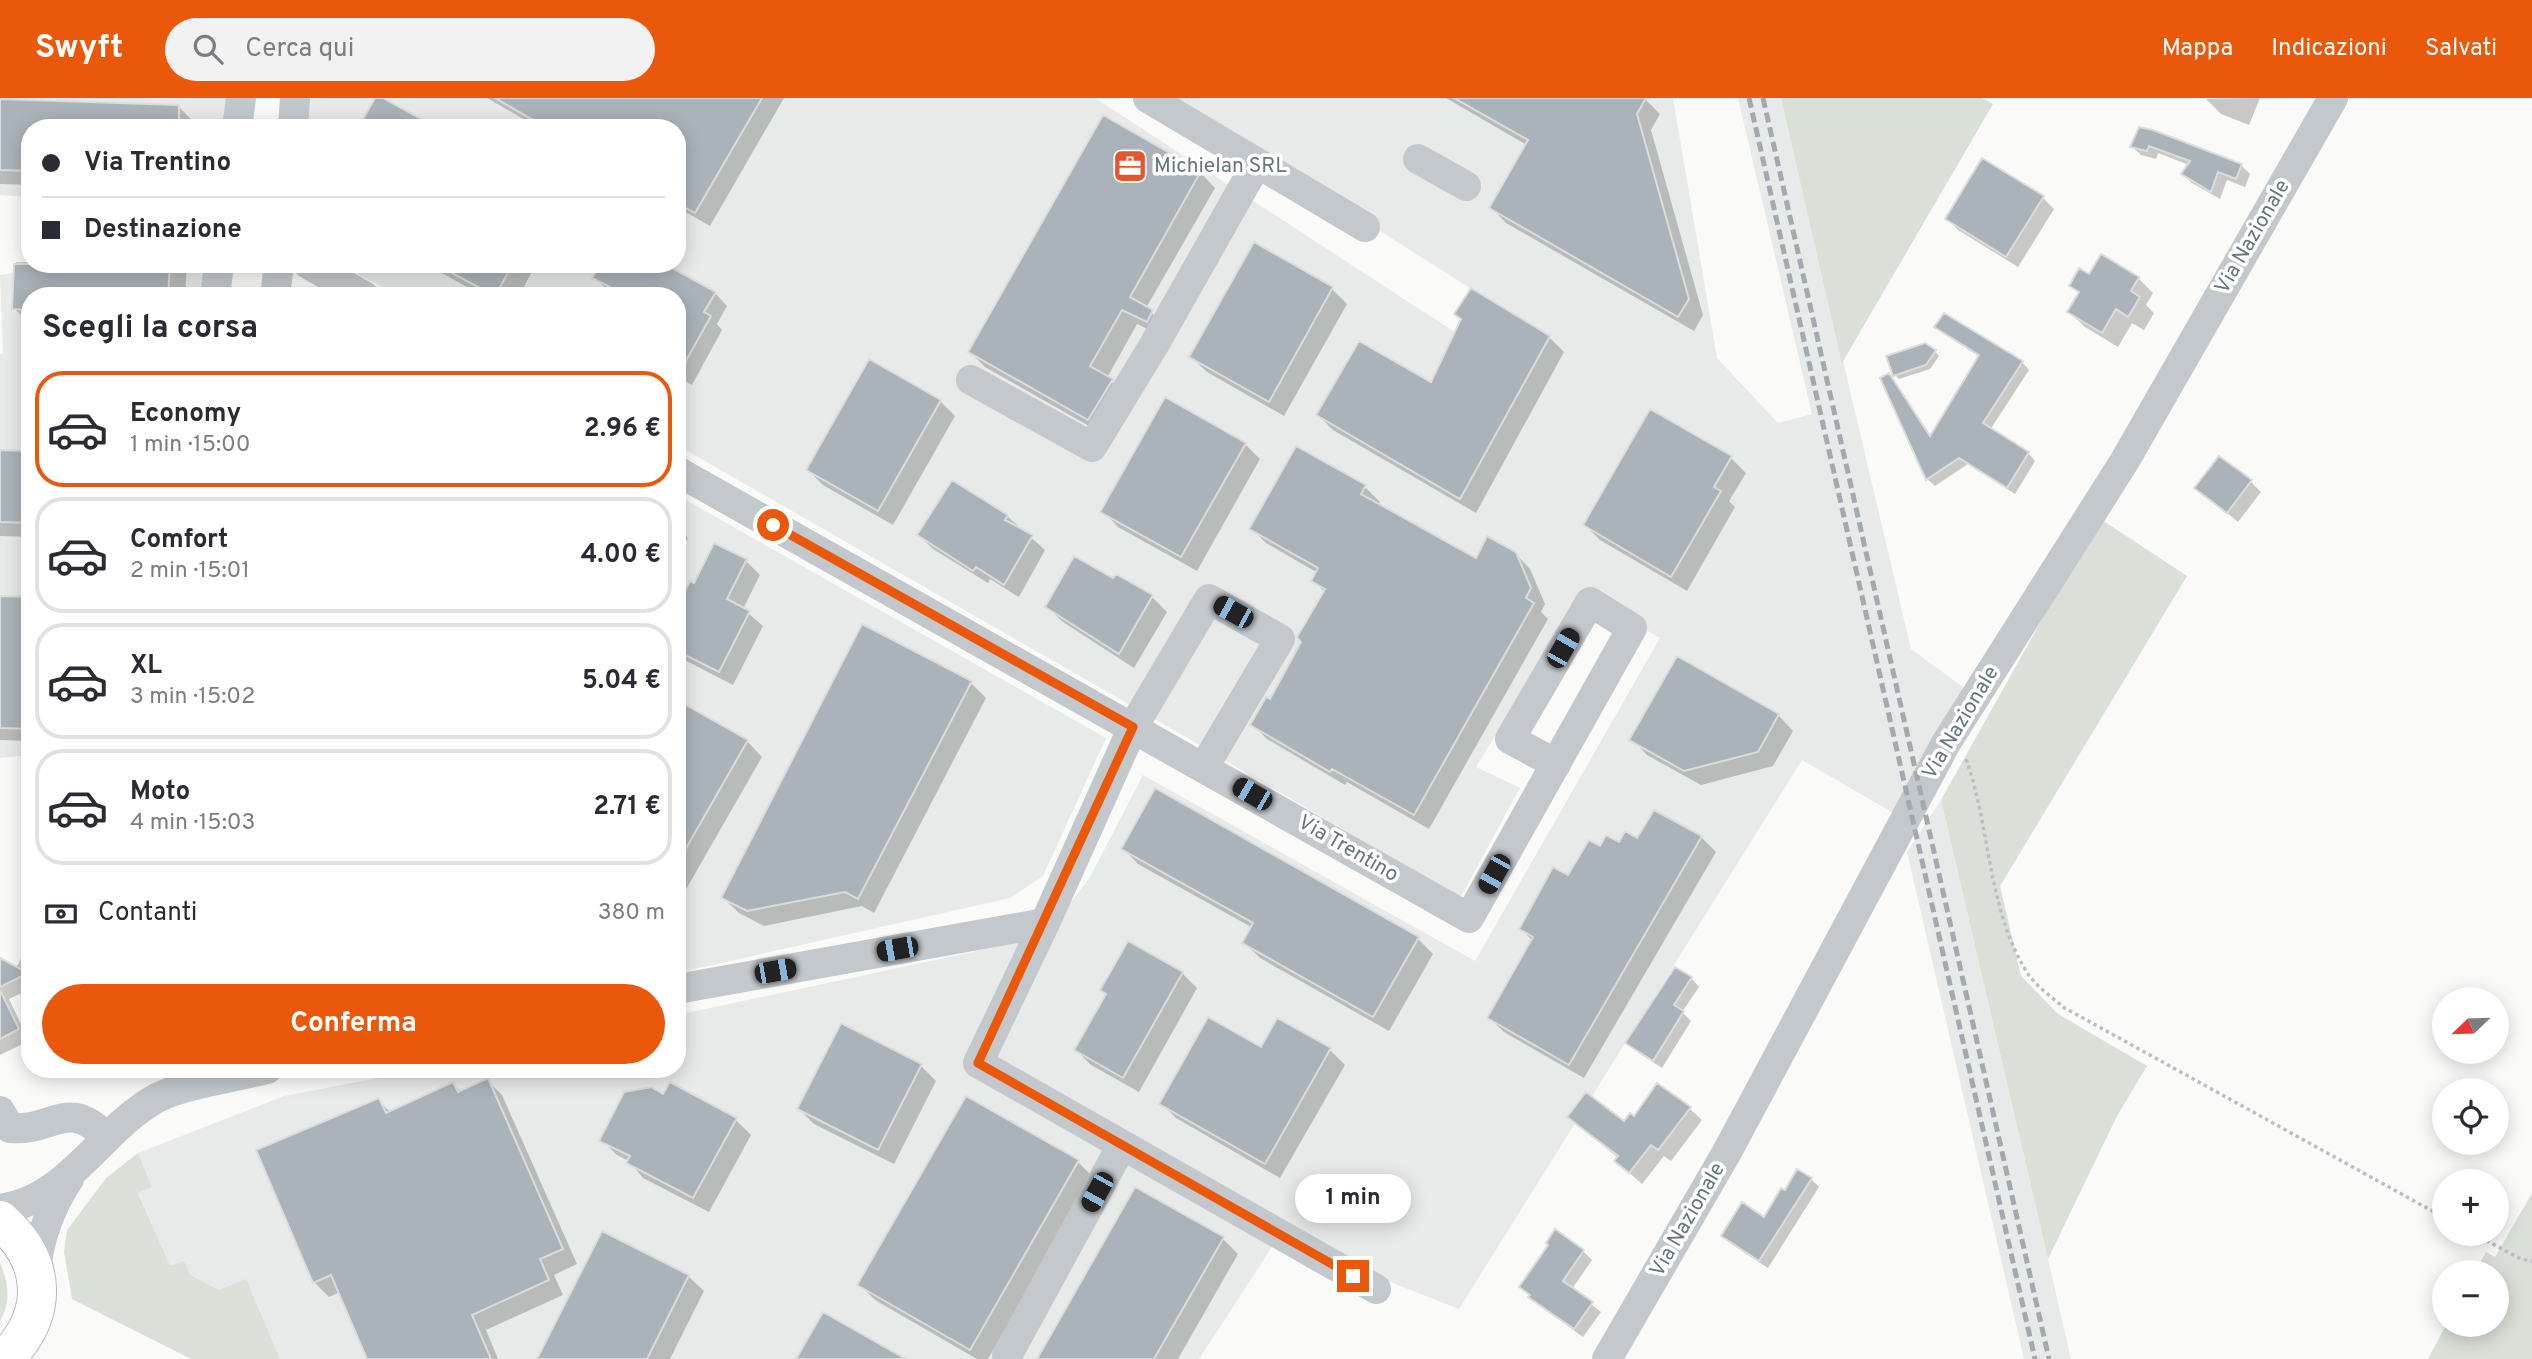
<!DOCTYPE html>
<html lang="it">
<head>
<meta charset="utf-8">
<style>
  body { margin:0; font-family:Overpass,sans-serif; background:#f2f2f3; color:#2b2b33; height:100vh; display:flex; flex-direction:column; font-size:26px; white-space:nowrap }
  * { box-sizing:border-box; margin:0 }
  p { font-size:23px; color:#7c7c81 }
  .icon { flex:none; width:38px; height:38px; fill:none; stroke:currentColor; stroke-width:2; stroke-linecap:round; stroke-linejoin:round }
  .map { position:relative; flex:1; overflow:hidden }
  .side { position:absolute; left:21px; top:189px; width:665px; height:791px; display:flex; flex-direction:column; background:#fff; border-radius:28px; box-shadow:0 4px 18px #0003 }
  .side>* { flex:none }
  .hud { position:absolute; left:21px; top:21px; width:665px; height:154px; border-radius:28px; box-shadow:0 4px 18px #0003; display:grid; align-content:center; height:154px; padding:0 21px; background:#fff }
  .needle { width:46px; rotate:247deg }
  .buttons { position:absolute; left:2432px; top:889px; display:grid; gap:14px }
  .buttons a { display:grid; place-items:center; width:77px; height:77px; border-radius:50%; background:#fff; box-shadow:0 4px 18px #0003; font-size:35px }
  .end { position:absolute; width:32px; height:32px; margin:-16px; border:9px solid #ea580c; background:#fff; box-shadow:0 0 0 4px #fff }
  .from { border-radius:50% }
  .bubble { position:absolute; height:49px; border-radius:24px; background:#fff; box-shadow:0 4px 18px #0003; font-size:23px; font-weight:700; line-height:49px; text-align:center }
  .car { position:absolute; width:21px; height:42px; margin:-21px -10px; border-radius:9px; box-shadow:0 0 5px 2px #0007; background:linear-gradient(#222 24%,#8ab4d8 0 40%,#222 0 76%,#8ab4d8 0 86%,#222 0) }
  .hud b { display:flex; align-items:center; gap:24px; height:66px; font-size:26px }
  .hud b+b { border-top:2px solid #e1e1e2 }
  .hud i { width:18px; height:18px; background:#2b2b33 }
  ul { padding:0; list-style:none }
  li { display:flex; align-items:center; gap:21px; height:116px; margin:0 14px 10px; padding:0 7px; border:4px solid #e1e1e2; border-radius:28px }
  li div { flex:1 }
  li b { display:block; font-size:26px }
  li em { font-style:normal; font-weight:700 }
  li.active { border-color:#ea580c }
  li>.icon { width:63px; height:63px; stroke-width:1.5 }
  h2 { padding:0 21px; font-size:32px; line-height:84px }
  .pay { display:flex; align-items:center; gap:18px; height:77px; padding:0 21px; font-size:26px }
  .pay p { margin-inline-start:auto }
  .cta { display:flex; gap:14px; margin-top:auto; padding:14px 21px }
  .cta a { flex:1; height:80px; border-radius:42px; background:#ea580c; color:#fff; font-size:28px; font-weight:700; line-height:80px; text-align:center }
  header { display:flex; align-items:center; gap:42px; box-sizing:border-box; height:98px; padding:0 35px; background:#ea580c; color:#fff }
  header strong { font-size:33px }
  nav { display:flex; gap:38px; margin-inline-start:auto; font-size:24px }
  .search { width:490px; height:63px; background:#f2f2f3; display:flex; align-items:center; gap:18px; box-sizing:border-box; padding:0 24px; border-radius:38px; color:#7c7c81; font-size:26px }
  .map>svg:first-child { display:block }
</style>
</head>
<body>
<header>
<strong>Swyft</strong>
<div class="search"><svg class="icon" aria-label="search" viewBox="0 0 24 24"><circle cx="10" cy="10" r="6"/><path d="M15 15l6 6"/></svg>Cerca qui</div>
<nav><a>Mappa</a><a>Indicazioni</a><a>Salvati</a></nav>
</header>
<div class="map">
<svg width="2532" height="1261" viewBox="0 0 2532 1261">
  <rect width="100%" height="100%" fill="#fafaf8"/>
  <path fill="#e8e9e9" d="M0,0H226L223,30H30V99L0,97Z
    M309,0H1095L1470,244L1492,204L1170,0H1673L1717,260L1778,325L1812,316L1738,0H1781L1911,551L1967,592L1897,717L1802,662L1459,1211L1278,1140L1199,1261H280L246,1182L219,1192L170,1169L138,1094L152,1089L138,1055L284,998L425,971H677V917L1010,846L1056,824L1090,779L1143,677L1475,863L1660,540L1584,496L1476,669L1520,690L1460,800L1165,627L677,347V198H401L361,178L346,166H677V30H305Z
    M66,166H207L203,198H30V657L0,660V256H3L0,177Z
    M677,397L1106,640L1043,778L1010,800L677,875Z
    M1941,702L2048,1161L2071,1261H2024L1907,754Z"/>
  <path fill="#dadfd7" d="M1781,0H1982L1993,6L1842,265Z
    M2099,420L2187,478L2000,788L2021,878L2058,916L2147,968L2117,1018L2048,1161L1941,702Z
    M138,1055L152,1089L138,1095L170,1168L184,1163L190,1177L219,1192L246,1181L280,1261H191L72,1201L64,1154L67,1132L106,1080Z
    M2532,1095V1261H2428L2446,1227H2497V1174H2475L2486,1154L2495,1159Z
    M0,1165C9,1185 11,1203 0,1223Z"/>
  <path fill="#0003" d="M487,0H784L710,128L677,109V30H539Z
    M1446,0L1645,1L1660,16L1651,32L1703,217L1694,233L1506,125L1491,109L1527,47Z
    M2260,0L2249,27L2221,16L2206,1Z
    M0,2L179,9L194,24V30H30V87L0,86Z
    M2140,31L2241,67L2250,76L2245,89L2227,82L2220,101L2192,85L2183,76L2189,67L2158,55L2156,61L2141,57L2132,48Z
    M1200,74L1215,90L1146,210L1167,229L1162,238L1137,226L1107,280L1127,297L1103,336L985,269L970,254Z
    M2043,100L2054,111L2018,169L1958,132L1947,120Z
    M16,164L187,166L185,198H30V226L14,210Z
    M426,166H536L519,198H483Z
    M602,166H671L674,170L673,172L715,195L727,208L717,226L722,232L692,287L685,283L677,297V198H619L607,192L595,179Z
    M2090,178L2138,180L2153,195L2146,207L2154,215L2144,232L2132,225L2118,249L2085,229L2069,214L2080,197L2071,188Z
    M1332,191L1347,206L1284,318L1207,274L1191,259Z
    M1463,222L1549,239L1564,254L1476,415L1333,332L1318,317L1432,287Z
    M1937,229L2022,264L2029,272L1990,332L2028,355L2035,363L2015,396L1968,366L1935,388L1927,381L1888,277L1896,285L1931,339L1980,259L1944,236Z
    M1935,254L1939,258L1930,271L1899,281L1895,277Z
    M940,303L955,318L893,427L823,387L808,372Z
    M1245,346L1260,361L1197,473L1118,429L1103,413Z
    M0,354L30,355V439L0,438Z
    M1731,360L1746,375L1729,403L1735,409L1687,493L1600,442L1585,427Z
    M2251,384L2261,394L2238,424L2197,390Z
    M1365,389L1380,404L1378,407L1476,463L1515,455L1530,471L1545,506L1541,514L1548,521L1429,731L1347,684L1345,687L1267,641L1252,626L1270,603L1303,544L1325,494L1313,482L1318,475L1266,445L1251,430Z
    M1007,418L1045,452L1019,499L990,481L988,485L933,451L919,437Z
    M677,429L688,440L677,459Z
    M746,463L760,477L743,511L763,528L733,587L677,558V512L695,487Z
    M1114,482L1152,499L1167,514L1134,570L1063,524L1047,509Z
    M0,500L30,501V643L0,642Z
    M970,584L986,600L874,815L862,808L764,828L739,815L723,800Z
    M677,604L747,643L762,659L677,807Z
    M1778,617L1793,633L1773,668L1701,687L1647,657L1632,641Z
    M1701,739L1716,754L1584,980L1504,934L1489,920L1533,843L1521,831L1600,750L1638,742Z
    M1123,750L1417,840L1433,856L1389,933L1260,860L1244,844L1253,830L1138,766Z
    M30,844V891L9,901L29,943L0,957V862L16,870Z
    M1182,875L1197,890L1139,994L1091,967L1076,952L1107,897L1102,892Z
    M1691,880L1699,889L1682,914L1691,923L1662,970L1636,953L1628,945Z
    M1261,952H1330L1345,967L1280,1080L1176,1020L1161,1005Z
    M921,968L936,983L894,1066L814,1026L799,1011Z
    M487,982L502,997L577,1166L554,1177L563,1197L486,1232L498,1261H368L340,1194L329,1199L314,1184L378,1002L391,1015L453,986L461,994Z
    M664,998L736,1022L751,1037L709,1114L643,1080L629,1063L617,1057L602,1042Z
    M1690,1011L1702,1022L1671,1063L1664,1058L1642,1086L1616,1063L1618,1060L1569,1019L1624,1026L1634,1020Z
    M1078,1064L1093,1079L988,1261H977L875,1202L860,1187Z
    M1811,1081L1819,1089L1768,1170L1731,1146L1723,1138L1765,1121L1786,1095Z
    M1223,1141L1238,1156L1178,1261H1039Z
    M1583,1153L1592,1162L1572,1191L1601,1214L1583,1239L1540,1208L1521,1189Z
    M688,1178L704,1193L670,1261H539Z"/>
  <path fill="#aab3b9" stroke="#dcdcda" stroke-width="2" d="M375,0H383L437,30H358Z
    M495,0H762L695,115L677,105V30H547Z
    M1454,0H1646L1637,16L1689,201L1678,219L1489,110L1528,42Z
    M0,1L179,7V30H30V73L0,72Z
    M1103,17L1201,73L1130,199L1153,212L1147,224L1122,212L1090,268L1113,281L1088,322L968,254Z
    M2139,29L2153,32L2242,66L2236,81L2218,74L2211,94L2181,76L2190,63L2149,48L2147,53L2130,49Z
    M1982,60L2044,98L2006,159L1945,121Z
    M1254,144L1333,189L1269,304L1189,259Z
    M2101,156L2139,179L2131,193L2140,199L2128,219L2116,211L2102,235L2067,214L2079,194L2069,188L2079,170L2089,176Z
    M14,166H170L168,198H30V212L12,211Z
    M435,166H513L495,198Z
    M600,166H665L716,194L704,214L711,218L677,279V198H628L592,180Z
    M1471,190L1550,238L1460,401L1316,317L1359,243L1431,284L1461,221L1454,216Z
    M1944,215L2023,263L1983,325L2029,354L2007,390L1959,360L1926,382L1880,280L1889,275L1930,338L1979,257L1934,229Z
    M1925,245L1936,252L1926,267L1893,278L1886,258Z
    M869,261L941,302L878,413L806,372Z
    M1165,299L1246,345L1181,459L1100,414Z
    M1650,311L1732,358L1714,389L1721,393L1671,479L1583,427Z
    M1296,348L1366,387L1361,396L1476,460L1487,438L1516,454L1531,490L1526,500L1534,505L1414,717L1332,671L1330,674L1250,627L1266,599L1270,601L1301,544L1297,539L1325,491L1311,483L1318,470L1249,431Z
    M0,352L30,353V425L0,424Z
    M2219,358L2252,382L2227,415L2194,390Z
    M952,382L1008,417L1005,422L1033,437L1004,487L976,469L973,473L917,437Z
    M714,445L747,461L727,501L750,513L719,574L677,553V508L690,483L694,485Z
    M1074,458L1113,480L1116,476L1153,497L1119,556L1045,509Z
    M0,498L30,499V631L0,630Z
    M862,526L972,583L858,801L845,794L747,813L721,800Z
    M1677,558L1779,616L1758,654L1684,673L1629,642Z
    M677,602L748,642L677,766Z
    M1155,690L1419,839L1373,919L1242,845L1253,825L1121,751Z
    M1654,712L1702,738L1569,967L1487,920L1533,839L1519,831L1553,769L1568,777L1589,742L1600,748L1606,737L1619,744L1625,733L1637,740Z
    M1128,843L1183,874L1123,980L1074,952L1106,896L1100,892Z
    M0,860L28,875L0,889Z
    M1675,869L1692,879L1674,907L1684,913L1653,963L1625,945Z
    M0,892L19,931L0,941Z
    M1208,919L1261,949L1277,920L1331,950L1265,1066L1159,1006Z
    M841,925L922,966L878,1052L797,1011Z
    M488,980L563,1151L540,1161L549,1182L472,1217L491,1261H367L331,1177L313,1185L256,1052L379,1000L386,1015L453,984L458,994Z
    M670,984L737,1020L693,1100L626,1065L630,1058L599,1043L624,994L651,989L663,996Z
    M1657,985L1691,1009L1658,1052L1651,1047L1629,1075L1614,1063L1618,1058L1567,1019L1586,994L1624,1023L1630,1015L1634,1018Z
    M966,998L1079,1062L970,1252L857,1187Z
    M1797,1071L1812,1080L1759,1163L1721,1138L1742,1104L1764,1119L1781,1090L1785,1092Z
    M1135,1089L1224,1139L1154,1261H1037Z
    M1555,1131L1584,1152L1563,1183L1593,1204L1574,1231L1528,1199L1530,1197L1519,1189L1548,1147L1546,1145Z
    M602,1133L689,1177L647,1261H537Z
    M823,1214L906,1261H796Z"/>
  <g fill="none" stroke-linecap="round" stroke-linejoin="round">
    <g stroke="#b5babe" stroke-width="40">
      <path id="major" d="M0,1122C48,1164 49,1216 5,1261"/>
    </g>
    <path stroke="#bbbfc2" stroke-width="3.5" stroke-dasharray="3.5 3.5" stroke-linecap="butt" d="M1966,661C1991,730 1987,812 2028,876C2036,888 2052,899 2063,909L2445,1120
      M2474,1136L2521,1161L2532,1163"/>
    <path stroke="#c3c8cc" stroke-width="30" d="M1148,0L1365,129
      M237,30L241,0
      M293,30L295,0
      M1418,61L1466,88
      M308,166L364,198
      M215,198L219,166
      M275,198L279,166
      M971,282L1092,349L1154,247L1257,65
      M677,373L1469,820L1632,530L1590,504L1510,641L1556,666
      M1045,825L978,965L1376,1191
      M677,891L1045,825L1133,629L1209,501L1280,541L1204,669
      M0,1013L10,1030C53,1034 68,998 107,1040
      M0,1111C69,1102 100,1031 157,1000C184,986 237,979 267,971
      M36,1179C37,1145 50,1109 69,1081
      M1007,1258L1122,1047
      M1607,1261L1727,1054L1946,645L2124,364L2333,0"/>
    <use href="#major" stroke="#fff" stroke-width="38"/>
    <path stroke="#a2aab0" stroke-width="5" stroke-dasharray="10 5" stroke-linecap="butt" d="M1749,0L2035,1261
      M1763,0L2049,1261"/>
  </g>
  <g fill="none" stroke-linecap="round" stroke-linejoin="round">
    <path stroke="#ea580c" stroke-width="9" d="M773,427L1133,629L978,965L1353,1178"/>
  </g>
  <defs>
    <g id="office-square" transform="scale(1.75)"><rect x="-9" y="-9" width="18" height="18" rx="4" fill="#e4572e" stroke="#fff"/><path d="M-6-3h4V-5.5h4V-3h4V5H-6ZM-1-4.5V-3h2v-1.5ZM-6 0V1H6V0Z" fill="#fff"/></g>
  </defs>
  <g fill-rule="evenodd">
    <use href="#office-square" x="1130" y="68"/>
  </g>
  <g text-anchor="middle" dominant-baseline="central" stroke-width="7" stroke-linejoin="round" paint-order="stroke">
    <g font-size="21" fill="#657683" stroke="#fff" text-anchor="start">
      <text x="1154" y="68">Michielan SRL</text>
    </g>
    <g font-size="21" fill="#657683" stroke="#fff">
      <text transform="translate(2253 139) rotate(-60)">Via Nazionale</text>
      <text transform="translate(1961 625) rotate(-59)">Via Nazionale</text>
      <text transform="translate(1348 751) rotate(30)">Via Trentino</text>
      <text transform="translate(1688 1122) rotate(-60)">Via Nazionale</text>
    </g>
  </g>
</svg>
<div class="buttons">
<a><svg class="needle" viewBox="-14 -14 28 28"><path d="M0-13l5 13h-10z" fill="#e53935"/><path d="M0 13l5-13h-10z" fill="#7c7c81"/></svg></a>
<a><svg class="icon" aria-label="locate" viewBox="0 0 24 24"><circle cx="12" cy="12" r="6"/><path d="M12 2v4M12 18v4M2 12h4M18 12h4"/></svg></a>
<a>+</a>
<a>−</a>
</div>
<i class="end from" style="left:773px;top:427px"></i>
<i class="end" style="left:1353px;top:1178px"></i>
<div class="bubble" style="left:1295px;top:1076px;width:116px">1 min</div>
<i class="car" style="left:1233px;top:514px;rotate:299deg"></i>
<i class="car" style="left:1563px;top:550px;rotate:30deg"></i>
<i class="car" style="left:1252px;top:696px;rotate:300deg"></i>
<i class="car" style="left:1494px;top:776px;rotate:209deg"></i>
<i class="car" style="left:897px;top:851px;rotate:260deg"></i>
<i class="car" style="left:775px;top:873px;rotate:80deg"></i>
<i class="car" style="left:1097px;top:1094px;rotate:209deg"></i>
<div class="hud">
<b><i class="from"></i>Via Trentino</b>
<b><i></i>Destinazione</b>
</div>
<section class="side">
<h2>Scegli la corsa</h2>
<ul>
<li class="active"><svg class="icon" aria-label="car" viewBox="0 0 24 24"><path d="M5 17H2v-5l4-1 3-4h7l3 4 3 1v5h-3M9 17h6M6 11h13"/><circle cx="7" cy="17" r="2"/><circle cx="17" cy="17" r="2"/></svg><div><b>Economy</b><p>1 min · 15:00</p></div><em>2.96 €</em></li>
<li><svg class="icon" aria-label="car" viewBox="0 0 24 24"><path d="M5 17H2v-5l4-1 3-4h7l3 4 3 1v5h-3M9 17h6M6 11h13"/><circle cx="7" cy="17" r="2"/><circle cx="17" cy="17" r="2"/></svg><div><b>Comfort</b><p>2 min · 15:01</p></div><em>4.00 €</em></li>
<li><svg class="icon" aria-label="car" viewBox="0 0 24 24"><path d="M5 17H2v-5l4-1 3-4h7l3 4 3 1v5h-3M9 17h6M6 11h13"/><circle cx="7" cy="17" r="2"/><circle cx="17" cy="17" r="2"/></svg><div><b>XL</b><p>3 min · 15:02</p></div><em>5.04 €</em></li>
<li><svg class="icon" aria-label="car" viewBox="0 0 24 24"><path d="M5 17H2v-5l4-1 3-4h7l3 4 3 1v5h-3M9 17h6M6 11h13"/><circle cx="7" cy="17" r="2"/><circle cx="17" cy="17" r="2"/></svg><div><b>Moto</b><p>4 min · 15:03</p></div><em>2.71 €</em></li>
</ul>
<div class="pay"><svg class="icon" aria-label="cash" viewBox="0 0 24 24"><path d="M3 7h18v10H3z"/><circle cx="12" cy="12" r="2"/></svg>Contanti<p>380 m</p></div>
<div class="cta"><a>Conferma</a></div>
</section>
</div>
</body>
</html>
